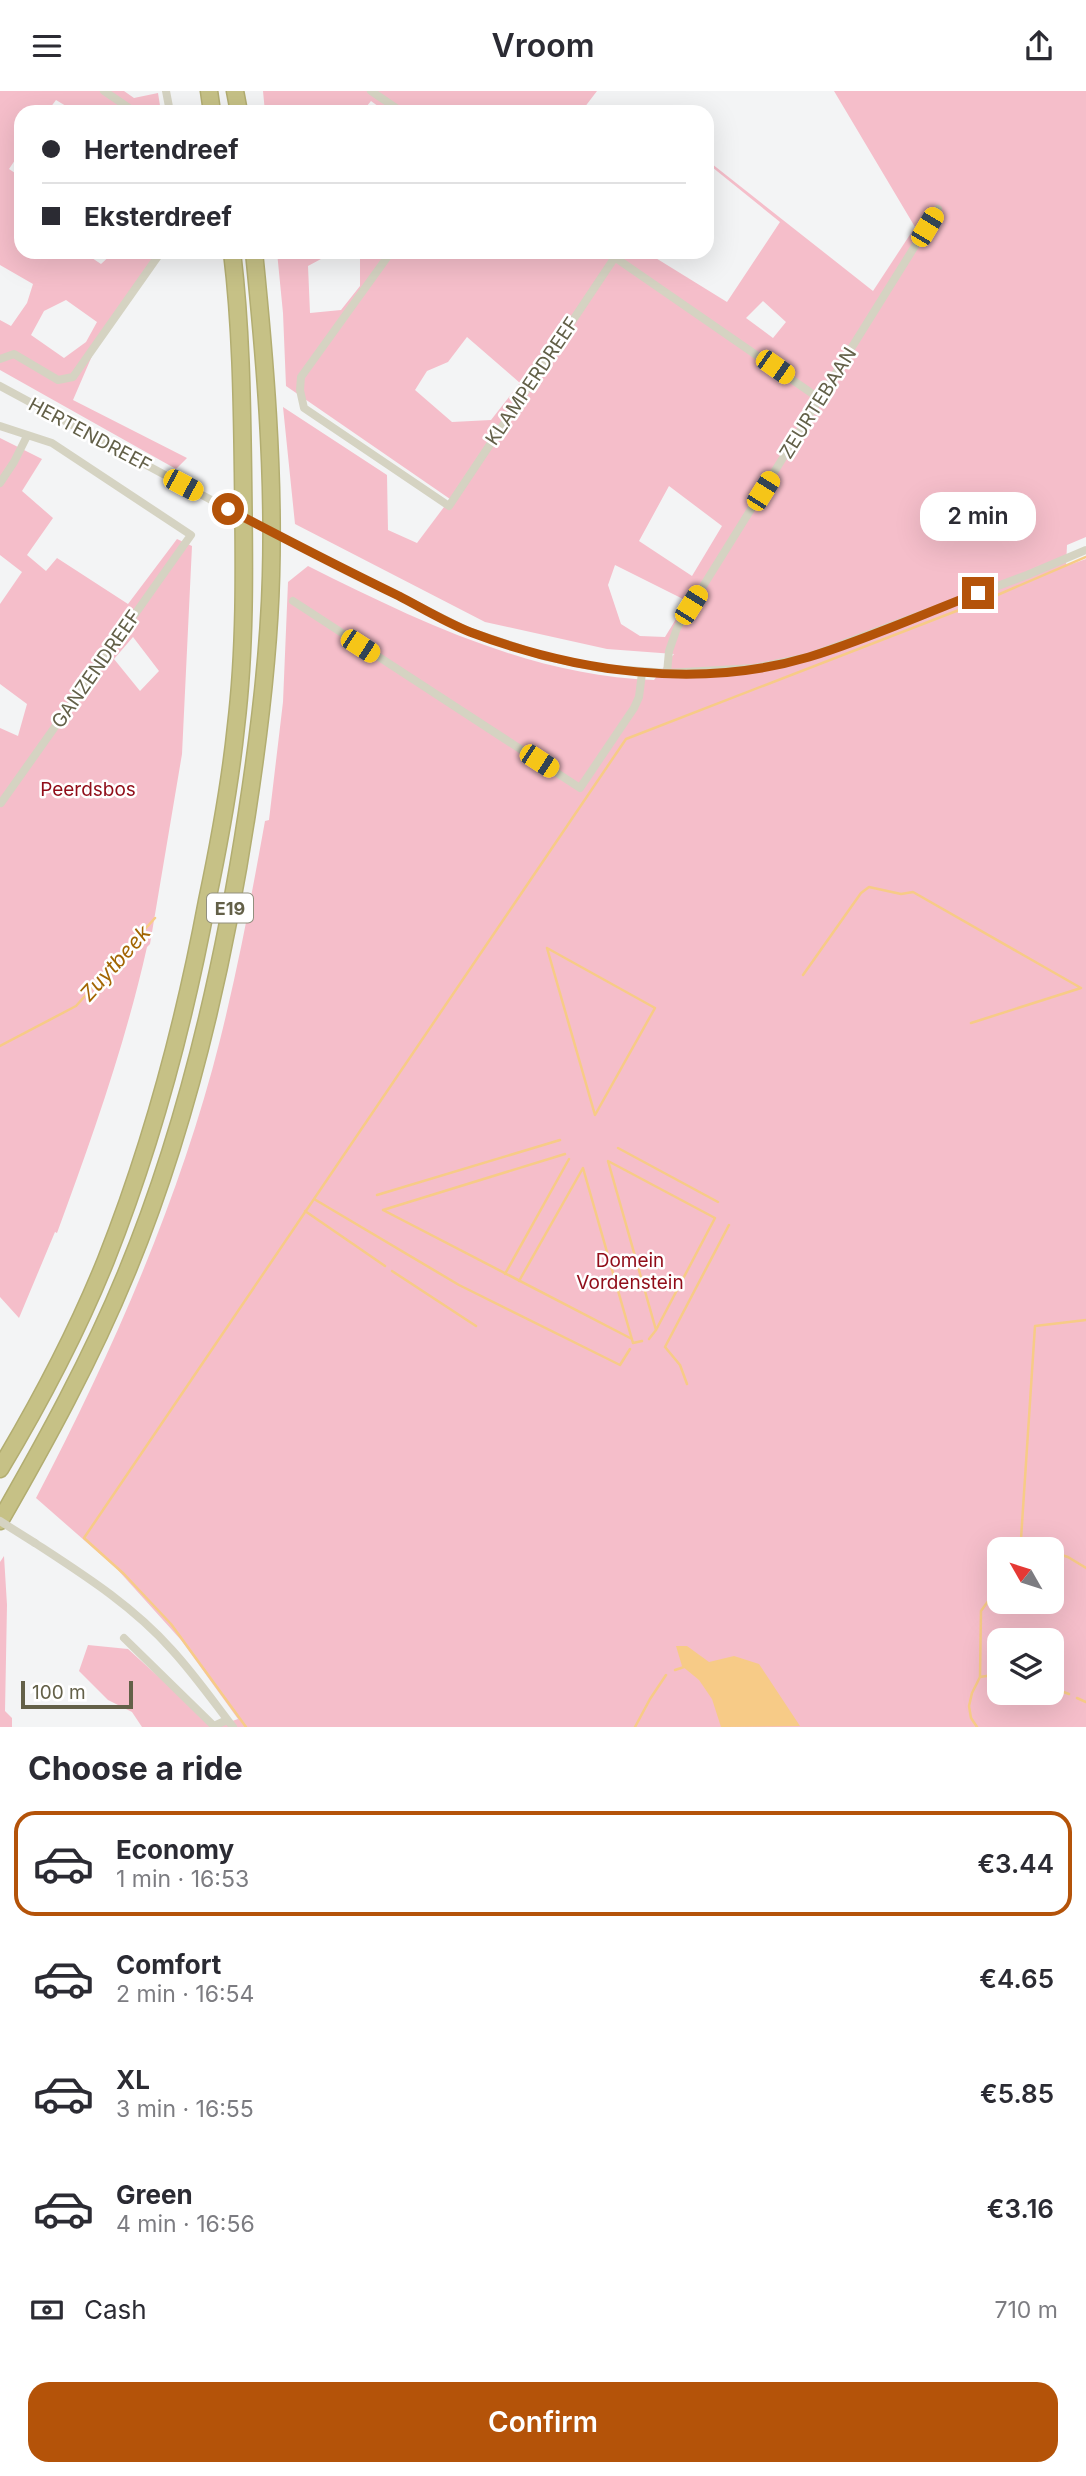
<!DOCTYPE html>
<html lang="en">
<head>
<meta charset="utf-8">
<style>
  body { margin:0; font-family:Inter,sans-serif; background:#f2f2f3; color:#2b2b33; height:100vh; display:flex; flex-direction:column; font-size:26px; white-space:nowrap }
  * { box-sizing:border-box; margin:0 }
  p { font-size:23px; color:#7c7c81 }
  .icon { flex:none; width:38px; height:38px; fill:none; stroke:currentColor; stroke-width:2; stroke-linecap:round; stroke-linejoin:round }
  .map { position:relative; height:1636px; overflow:hidden }
  .sheet { display:flex; flex-direction:column; background:#fff; flex:1 }
  .sheet>* { flex:none }
  .top-card { position:absolute; left:14px; top:14px; width:700px; height:154px; border-radius:21px; box-shadow:0 7px 28px #0002; display:grid; align-content:center; height:154px; padding:0 28px; background:#fff }
  .needle { width:46px; rotate:309deg }
  .buttons { position:absolute; left:987px; top:1446px; display:grid; gap:14px }
  .buttons a { display:grid; place-items:center; width:77px; height:77px; border-radius:14px; background:#fff; box-shadow:0 7px 28px #0002; font-size:35px }
  .scale { position:absolute; left:21px; bottom:18px; width:112px; box-sizing:border-box; padding-left:7px; border:4px solid #636048; border-top:0; font-size:19px; line-height:24px; white-space:nowrap; color:#636048; -webkit-text-stroke:5px #fff; paint-order:stroke }
  .end { position:absolute; width:32px; height:32px; margin:-16px; border:9px solid #b45309; background:#fff; box-shadow:0 0 0 4px #fff }
  .from { border-radius:50% }
  .bubble { position:absolute; height:49px; border-radius:21px; background:#fff; box-shadow:0 7px 28px #0002; font-size:23px; font-weight:600; line-height:49px; text-align:center }
  .car { position:absolute; width:21px; height:42px; margin:-21px -10px; border-radius:9px; box-shadow:0 0 5px 2px #0007; background:linear-gradient(#f5c518 24%,#345 0 40%,#f5c518 0 76%,#345 0 86%,#f5c518 0) }
  .top-card b { display:flex; align-items:center; gap:24px; height:66px; font-size:26px }
  .top-card b+b { border-top:2px solid #e1e1e2 }
  .top-card i { width:18px; height:18px; background:#2b2b33 }
  ul { padding:0; list-style:none }
  li { display:flex; align-items:center; gap:21px; height:105px; margin:0 14px 10px; padding:0 14px; border:4px solid transparent; border-radius:21px }
  li div { flex:1 }
  li b { display:block; font-size:26px }
  li em { font-style:normal; font-weight:600 }
  li.selected { border-color:#b45309 }
  li>.icon { width:63px; height:63px; stroke-width:1.5 }
  h2 { padding:0 28px; font-size:32px; line-height:84px }
  .pay { display:flex; align-items:center; gap:18px; height:77px; padding:0 28px; font-size:26px }
  .pay p { margin-inline-start:auto }
  .action { display:flex; gap:14px; margin-top:auto; padding:14px 28px }
  .action a { flex:1; height:80px; border-radius:21px; background:#b45309; color:#fff; font-size:28px; font-weight:600; line-height:80px; text-align:center }
  header { display:flex; justify-content:space-between; align-items:center; height:91px; padding:0 28px; background:#fff; font-size:32px; font-weight:600 }
  .map>svg:first-child { display:block }
</style>
</head>
<body>
<header><svg class="icon" aria-label="menu" viewBox="0 0 24 24"><path d="M4 6h16M4 12h16M4 18h16"/></svg>Vroom<svg class="icon" aria-label="share" viewBox="0 0 24 24"><path d="M12 15V3M7 8l5-5 5 5M5 13v7h14v-7"/></svg></header>
<div class="map">
<svg width="1086" height="1636" viewBox="0 0 1086 1636">
  <rect width="100%" height="100%" fill="#f3f4f5"/>
  <path fill="#f5beca" fill-rule="evenodd" d="M0,0H124L134,7L158,2L161,21H76L56,9L47,21H21V60L9,78L21,86V161H83L101,173L114,161H161L95,258L73,309L187,367L176,378L0,279V229L11,235L27,212L33,193L0,174ZM66,209L97,231L86,251L64,267L31,244L44,220Z
    M263,0H597L581,21H386L371,10L362,21H265Z
    M834,0H1086V446L1067,454L1066,475L1086,468V1636H215L238,1628L181,1549L117,1478L36,1407C112,1262 180,1108 220,949C238,877 252,803 265,730L269,729L283,611L288,491L308,475C416,529 531,585 654,589L674,563L607,558L485,531L295,433L283,316L387,384L388,439L417,452L450,408L286,295L283,222L277,161H334L308,175L310,222L341,219L360,195V168L336,161H646L727,211L780,131L707,72V69L873,200L915,136ZM763,210L786,231L773,247L746,227ZM467,246L520,292L491,329L452,331L415,299L427,280L448,271ZM669,395L722,435L692,485L639,450ZM615,474L687,510L665,546L640,545L621,533L608,494ZM999,1458H1052V1510H999ZM999,1549H1052V1601H999Z
    M0,347L42,368L22,400L53,427L27,464L46,480L57,467L128,513L177,448L192,455L182,663L150,853L147,856C125,954 92,1047 57,1142L55,1141L19,1227L0,1206V637L18,645L27,613L0,593V513L22,481L0,464ZM133,546L159,580L140,600L114,568Z
    M4,1465L7,1514L5,1620L12,1627V1636H0V1471Z
    M88,1554L128,1558L214,1636H142L132,1621L108,1609L79,1580Z"/>
  <path fill="#f7cb87" d="M676,1555H687L709,1571L734,1565L759,1573L800,1635L721,1636L712,1608L699,1589L682,1575Z"/>
  <g fill="none" stroke-linecap="round" stroke-linejoin="round">
    <path stroke="#f7cb87" stroke-width="2.5" d="M547,857L655,917L595,1024Z
      M803,884L861,802L869,796L901,803L913,801L1081,897L971,932
      M0,955L76,915L155,827
      M618,1057L718,1111
      M377,1104L560,1049
      M314,1108L459,1194L620,1274L630,1258
      M383,1119L632,1248
      M383,1119L565,1063
      M305,1120L385,1175
      M392,1180L476,1235
      M505,1183L569,1068
      M519,1190L583,1077L633,1252L642,1250
      M649,1248L656,1239L715,1127L608,1070L656,1239
      M687,1293L680,1274L665,1256L729,1134
      M1020,1450L1034,1458
      M1016,1458L1021,1448L1035,1235L1086,1229
      M1052,1461L1068,1466L1086,1477
      M675,1579L684,1576
      M980,1586L999,1583
      M1052,1597L1069,1603
      M1077,1607L1086,1611
      M246,1636L171,1533L124,1483L84,1447L626,648L995,505L1086,466
      M635,1636L650,1608L666,1584
      M977,1636L971,1627L969,1615L972,1602L980,1586L981,1520L999,1495"/>
    <g stroke="#b2ad71" stroke-width="19">
      <path id="motorway" d="M209,0L212,21
        M235,0L239,21
        M0,1378C40,1311 77,1241 106,1169C152,1053 184,933 207,810C219,753 230,694 236,635C246,552 244,466 243,382C242,309 241,234 232,161
        M0,1430C46,1350 91,1268 126,1183C187,1036 223,879 247,722C259,644 269,564 271,485C274,377 265,269 254,161"/>
    </g>
    <path stroke="#d5d3c2" stroke-width="8" d="M104,0L135,21
      M166,0L170,21
      M371,0L402,21
      M391,161L301,286L300,299L304,317L449,415L615,166
      M607,161L820,308
      M0,268L14,263L58,289L73,286L161,161
      M0,295L228,418
      M0,335L52,352L191,444L1,712
      M0,392L14,371L27,345
      M291,451L468,540L543,565L600,577L667,582L754,577L808,566L1027,484L1086,459
      M293,510L580,697L634,617L639,606L642,582
      M667,582L669,560L677,537L938,118
      M35,1452C84,1484 133,1515 172,1559C194,1583 213,1610 233,1636
      M124,1547L214,1635L227,1629"/>
    <use href="#motorway" stroke="#c6c186" stroke-width="16"/>
    <path stroke="#d5d3c2" stroke-width="8" d="M228,418L291,451
      M0,1430L35,1452"/>
  </g>
  <g fill="none" stroke-linecap="round" stroke-linejoin="round">
    <path stroke="#b45309" stroke-width="9" d="M228,418C285,448 341,477 399,505C422,517 445,531 470,541C576,581 698,599 809,566C865,549 923,523 978,502"/>
  </g>
  <g text-anchor="middle" dominant-baseline="central" stroke-width="5" stroke-linejoin="round" paint-order="stroke">
    <rect fill="#fff" stroke="#92907f" stroke-width="2" x="207" y="802.5" width="46" height="29" rx="5"/>
    <g font-size="18" font-weight="bold" fill="#636048">
      <text x="230" y="817">E19</text>
    </g>
    <g font-size="19" fill="#636048" stroke="#fff">
      <text transform="translate(532 290) rotate(-56)">KLAMPERDREEF</text>
      <text transform="translate(818 312) rotate(-58)">ZEURTEBAAN</text>
      <text transform="translate(90 344) rotate(28)">HERTENDREEF</text>
      <text transform="translate(96 578) rotate(-55)">GANZENDREEF</text>
    </g>
    <g font-size="19" fill="#900d19" stroke="#fff">
      <text x="88" y="698">Peerdsbos</text>
      <text x="630" y="1169">Domein<tspan x="630" dy="22">Vordenstein</tspan></text>
    </g>
    <g font-size="21" font-style="italic" fill="#a36603" stroke="#fff">
      <text transform="translate(115 872) rotate(-48)">Zuytbeek</text>
    </g>
  </g>
</svg>
<div class="buttons">
<a><svg class="needle" viewBox="-14 -14 28 28"><path d="M0-13l5 13h-10z" fill="#e53935"/><path d="M0 13l5-13h-10z" fill="#7c7c81"/></svg></a>
<a><svg class="icon" aria-label="layers" viewBox="0 0 24 24"><path d="M12 4l9 5-9 5-9-5zM3 14l9 5 9-5"/></svg></a>
</div>
<div class="scale">100 m</div>
<i class="end from" style="left:228px;top:418px"></i>
<i class="end" style="left:978px;top:502px"></i>
<div class="bubble" style="left:920px;top:401px;width:116px">2 min</div>
<i class="car" style="left:927px;top:136px;rotate:31deg"></i>
<i class="car" style="left:775px;top:276px;rotate:125deg"></i>
<i class="car" style="left:183px;top:394px;rotate:118deg"></i>
<i class="car" style="left:763px;top:400px;rotate:32deg"></i>
<i class="car" style="left:691px;top:514px;rotate:32deg"></i>
<i class="car" style="left:360px;top:555px;rotate:123deg"></i>
<i class="car" style="left:539px;top:670px;rotate:123deg"></i>
<div class="top-card">
<b><i class="from"></i>Hertendreef</b>
<b><i></i>Eksterdreef</b>
</div>
</div>
<section class="sheet">
<h2>Choose a ride</h2>
<ul>
<li class="selected"><svg class="icon" aria-label="car" viewBox="0 0 24 24"><path d="M5 17H2v-5l4-1 3-4h7l3 4 3 1v5h-3M9 17h6M6 11h13"/><circle cx="7" cy="17" r="2"/><circle cx="17" cy="17" r="2"/></svg><div><b>Economy</b><p>1 min · 16:53</p></div><em>€3.44</em></li>
<li><svg class="icon" aria-label="car" viewBox="0 0 24 24"><path d="M5 17H2v-5l4-1 3-4h7l3 4 3 1v5h-3M9 17h6M6 11h13"/><circle cx="7" cy="17" r="2"/><circle cx="17" cy="17" r="2"/></svg><div><b>Comfort</b><p>2 min · 16:54</p></div><em>€4.65</em></li>
<li><svg class="icon" aria-label="car" viewBox="0 0 24 24"><path d="M5 17H2v-5l4-1 3-4h7l3 4 3 1v5h-3M9 17h6M6 11h13"/><circle cx="7" cy="17" r="2"/><circle cx="17" cy="17" r="2"/></svg><div><b>XL</b><p>3 min · 16:55</p></div><em>€5.85</em></li>
<li><svg class="icon" aria-label="car" viewBox="0 0 24 24"><path d="M5 17H2v-5l4-1 3-4h7l3 4 3 1v5h-3M9 17h6M6 11h13"/><circle cx="7" cy="17" r="2"/><circle cx="17" cy="17" r="2"/></svg><div><b>Green</b><p>4 min · 16:56</p></div><em>€3.16</em></li>
</ul>
<div class="pay"><svg class="icon" aria-label="cash" viewBox="0 0 24 24"><path d="M3 7h18v10H3z"/><circle cx="12" cy="12" r="2"/></svg>Cash<p>710 m</p></div>
<div class="action"><a>Confirm</a></div>
</section>
</body>
</html>
